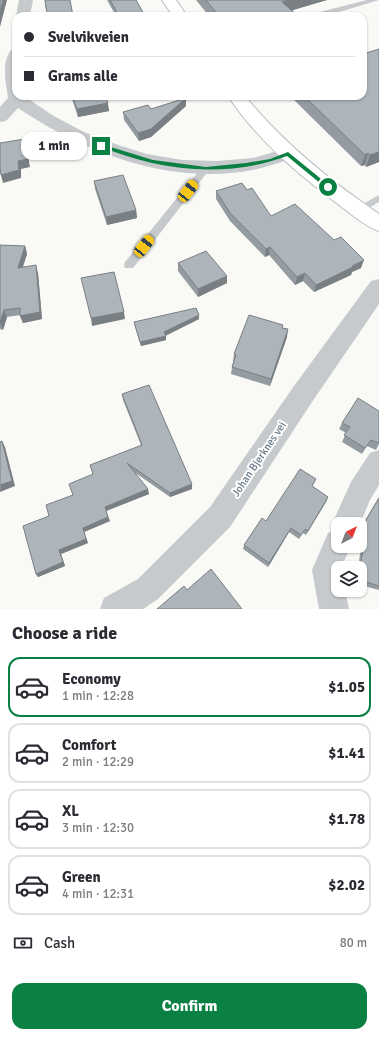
<!DOCTYPE html>
<html lang="en">
<head>
<meta charset="utf-8">
<style>
  body { margin:0; font-family:Signika,sans-serif; background:#f7f7f7; color:#2b2b33; height:100vh; display:flex; flex-direction:column; font-size:15px; white-space:nowrap }
  * { box-sizing:border-box; margin:0 }
  p { font-size:13px; color:#7c7c81 }
  .icon { flex:none; width:22px; height:22px; fill:none; stroke:currentColor; stroke-width:2; stroke-linecap:round; stroke-linejoin:round }
  .map { position:relative; height:609px; overflow:hidden }
  .sheet { display:flex; flex-direction:column; background:#fff; flex:1 }
  .sheet>* { flex:none }
  .guide { position:absolute; left:12px; top:12px; width:355px; height:88px; border-radius:12px; box-shadow:0 1px 3px #0004; display:grid; align-content:center; height:88px; padding:0 12px; background:#fff }
  .needle { width:26px; rotate:42deg }
  .tools { position:absolute; left:331px; top:517px; display:grid; gap:8px }
  .tools a { display:grid; place-items:center; width:36px; height:36px; border-radius:8px; background:#fff; box-shadow:0 1px 3px #0004; font-size:20px }
  .end { position:absolute; width:18px; height:18px; margin:-9px; border:5px solid #0b8043; background:#fff; box-shadow:0 0 0 2px #fff }
  .from { border-radius:50% }
  .bubble { position:absolute; height:28px; border-radius:12px; background:#fff; box-shadow:0 1px 3px #0004; font-size:13px; font-weight:700; line-height:28px; text-align:center }
  .car { position:absolute; width:12px; height:24px; margin:-12px -6px; border-radius:5px; box-shadow:0 0 3px 1px #0007; background:linear-gradient(#f5c518 24%,#345 0 40%,#f5c518 0 76%,#345 0 86%,#f5c518 0) }
  .guide b { display:flex; align-items:center; gap:14px; height:38px; font-size:15px }
  .guide b+b { border-top:1px solid #e1e1e2 }
  .guide i { width:10px; height:10px; background:#2b2b33 }
  ul { padding:0; list-style:none }
  li { display:flex; align-items:center; gap:12px; height:60px; margin:0 8px 6px; padding:0 4px; border:2px solid #e1e1e2; border-radius:12px }
  li div { flex:1 }
  li b { display:block; font-size:15px }
  li em { font-style:normal; font-weight:700 }
  li.active { border-color:#0b8043 }
  li>.icon { width:36px; height:36px; stroke-width:1.5 }
  h2 { padding:0 12px; font-size:18px; line-height:48px }
  .pay { display:flex; align-items:center; gap:10px; height:44px; padding:0 12px; font-size:15px }
  .pay p { margin-inline-start:auto }
  .action { display:flex; gap:8px; margin-top:auto; padding:8px 12px }
  .action a { flex:1; height:46px; border-radius:12px; background:#0b8043; color:#fff; font-size:16px; font-weight:700; line-height:46px; text-align:center }
  .map>svg:first-child { display:block }
</style>
</head>
<body>
<div class="map">
<svg width="379" height="609" viewBox="0 0 379 609">
  <rect width="100%" height="100%" fill="#f9f9f6"/>
  <g fill="none" stroke-linecap="round" stroke-linejoin="round">
    <g stroke="#b9bdc1" stroke-width="2">
      <path id="primary" d="M162,0H176L187,16H173Z
        M228,96H245C283,143 329,180 379,214V231C366,227 354,216 343,208C300,176 258,141 228,96Z"/>
    </g>
    <path fill="#c6cacd" fill-rule="evenodd" d="M367,0H379L326,16H318L320,12Z
      M206,165L211,168L209,170L133,268H125L124,265L125,262L203,166Z
      M379,195V202L362,212H356L354,210L356,208Z"/>
    <path fill="#c6cacd" fill-rule="evenodd" d="M19,0H33L30,16H16Z
      M16,48V96H24L52,115L84,132L118,145L147,154L182,160L217,161L253,158L288,148L294,150L297,154L294,158C281,162 267,167 253,170C171,186 85,153 18,108L6,121L0,122V107L8,98C6,83 1,63 11,50Z
      M379,279V304L312,402L230,527L158,599L143,609H100L104,598L138,579L210,507L294,386L371,281Z
      M379,450V485L370,500L360,524H338V546H351L341,568H338V590H345L349,609H319L312,570L328,533L335,530L332,524L351,482L370,453Z"/>
    <use href="#primary" fill="#fff" fill-rule="evenodd"/>
  </g>
  <path fill="#959ca1" d="M107,0H136L145,16H116Z
    M196,0H327L292,10L298,16H209Z
    M71,96H105L109,111L78,117Z
    M290,96H363L379,162L366,167L365,165L361,166Z
    M186,98V106L151,137L139,141L124,120L123,112L151,109Z
    M94,181L136,210L137,218L107,225L95,189Z
    M247,190L271,216L361,268L352,272L351,275L314,292L303,281L295,285L269,255L265,257L230,221L216,199V191Z
    M0,245L25,246L27,254L23,267L38,273L42,319L23,323L20,315L7,317L3,330L0,329Z
    M178,263L227,283L198,297L178,271Z
    M199,315V319L165,336L166,340L141,346L135,326L134,322Z
    M282,328L287,337L270,386L231,374L232,367L234,362L233,361L234,354Z
    M122,394L192,489L170,497L134,472L149,494L106,511L110,521L84,532L88,543L61,554L65,566L38,577L36,574L49,516L73,495L93,474L141,445L123,400Z
    M358,398L379,444L376,450L367,446L362,454L342,442L346,433L339,429L342,423Z
    M316,479L312,487L328,497L306,535L303,533L299,539L289,532L268,567L243,549L244,545L266,521Z
    M379,497V590L360,585V568H358L363,534L360,532V529Z"/>
  <path fill="#797f83" d="M3,0H7L0,27V12Z
    M289,0H327L280,14L282,2Z
    M186,98V106L151,137L139,141L138,133Z
    M108,103L109,111L78,117L77,109Z
    M25,139L30,167L21,169V178L3,183L1,175L18,161Z
    M379,152V162L366,167L370,155Z
    M368,153L365,165L361,166L365,155Z
    M136,210L137,218L107,225L106,217Z
    M25,246L27,254L20,275L18,268Z
    M270,247L269,255L265,257L266,249Z
    M364,260L361,268L352,272L351,275L314,292L316,285Z
    M36,265L38,273L42,319L23,323L20,316Z
    M305,273L303,281L295,285L297,277Z
    M227,276V283L198,297V289Z
    M4,310L7,317L3,330L0,323Z
    M124,312L125,319L92,326L91,318Z
    M199,315V319L165,336L164,332Z
    M288,329L287,337L270,386L271,379Z
    M166,336V340L141,346L140,342Z
    M2,441L5,447L15,486L0,492Z
    M192,484V489L170,497V493Z
    M148,489L149,494L106,511L105,507Z
    M328,497L326,502L306,535L308,531Z
    M108,517L110,521L84,532L88,543L61,554L65,566L38,577L36,574L59,550L83,528Z
    M291,528L289,532L268,567L269,563Z"/>
  <path fill="#adb5bb" stroke="#797f83" d="M0,0H3L0,12Z
    M45,0H70L73,16H48L46,8Z
    M110,0H136L145,16H117H119Z
    M206,0H289L282,2L298,16H220L214,10Z
    M379,49V152L370,155L368,153L365,155L304,96H363V54Z
    M72,96H105L108,103L77,109Z
    M186,98L151,129L138,133L123,112L148,105L151,109Z
    M25,139L28,159L18,161L19,170L1,175L0,168V143Z
    M123,175L136,210L106,217L94,181Z
    M242,183L247,190L252,188L271,216L295,204L334,240L341,237L364,260L352,266L353,267L316,285L305,273L297,277L270,247L266,249L230,213L216,191Z
    M0,245L25,246L18,268L36,265L40,312L20,316V308L4,310L0,323Z
    M206,251L227,276L198,289L178,263Z
    M114,272L124,312L91,318L81,278Z
    M196,308L199,315L164,332L166,336L140,342L134,322Z
    M249,315L283,325L282,328L288,329L271,379L232,367L236,355L234,354Z
    M149,385L192,484L170,493L127,463L148,489L105,507L108,517L83,528L86,539L59,550L63,562L36,574L23,526L49,516L46,505L73,495L69,484L93,474L90,465L142,445L122,394Z
    M358,398L379,411V443L371,440L365,448L344,435L350,427L342,423Z
    M2,441L12,481L0,485V442Z
    M300,469L316,479L312,486L328,497L308,531L305,529L301,535L291,528L269,563L244,545L262,518L266,521Z
    M379,498V586L360,580V568L366,530L362,527Z
    M211,569L242,609H157L184,586L187,590Z"/>
  <path fill="#0b8043" d="M101,144L153,160L206,167L246,163L270,159L288,152L331,187L326,188L287,156C245,172 196,173 152,163C134,159 116,152 99,147L98,146Z"/>
  <g text-anchor="middle" dominant-baseline="central" stroke-width="4" stroke-linejoin="round" paint-order="stroke">
    <g font-size="11" fill="#677888" stroke="#fff">
      <text transform="translate(259 459) rotate(-56)">Johan Bjerknes vei</text>
    </g>
  </g>
</svg>
<div class="tools">
<a><svg class="needle" viewBox="-14 -14 28 28"><path d="M0-13l5 13h-10z" fill="#e53935"/><path d="M0 13l5-13h-10z" fill="#7c7c81"/></svg></a>
<a><svg class="icon" aria-label="layers" viewBox="0 0 24 24"><path d="M12 4l9 5-9 5-9-5zM3 14l9 5 9-5"/></svg></a>
</div>
<i class="end from" style="left:328px;top:187px"></i>
<i class="end" style="left:101px;top:146px"></i>
<div class="bubble" style="left:21px;top:132px;width:66px">1 min</div>
<i class="car" style="left:188px;top:191px;rotate:38deg"></i>
<i class="car" style="left:144px;top:246px;rotate:38deg"></i>
<div class="guide">
<b><i class="from"></i>Svelvikveien</b>
<b><i></i>Grams alle</b>
</div>
</div>
<section class="sheet">
<h2>Choose a ride</h2>
<ul>
<li class="active"><svg class="icon" aria-label="car" viewBox="0 0 24 24"><path d="M5 17H2v-5l4-1 3-4h7l3 4 3 1v5h-3M9 17h6M6 11h13"/><circle cx="7" cy="17" r="2"/><circle cx="17" cy="17" r="2"/></svg><div><b>Economy</b><p>1 min · 12:28</p></div><em>$1.05</em></li>
<li><svg class="icon" aria-label="car" viewBox="0 0 24 24"><path d="M5 17H2v-5l4-1 3-4h7l3 4 3 1v5h-3M9 17h6M6 11h13"/><circle cx="7" cy="17" r="2"/><circle cx="17" cy="17" r="2"/></svg><div><b>Comfort</b><p>2 min · 12:29</p></div><em>$1.41</em></li>
<li><svg class="icon" aria-label="car" viewBox="0 0 24 24"><path d="M5 17H2v-5l4-1 3-4h7l3 4 3 1v5h-3M9 17h6M6 11h13"/><circle cx="7" cy="17" r="2"/><circle cx="17" cy="17" r="2"/></svg><div><b>XL</b><p>3 min · 12:30</p></div><em>$1.78</em></li>
<li><svg class="icon" aria-label="car" viewBox="0 0 24 24"><path d="M5 17H2v-5l4-1 3-4h7l3 4 3 1v5h-3M9 17h6M6 11h13"/><circle cx="7" cy="17" r="2"/><circle cx="17" cy="17" r="2"/></svg><div><b>Green</b><p>4 min · 12:31</p></div><em>$2.02</em></li>
</ul>
<div class="pay"><svg class="icon" aria-label="cash" viewBox="0 0 24 24"><path d="M3 7h18v10H3z"/><circle cx="12" cy="12" r="2"/></svg>Cash<p>80 m</p></div>
<div class="action"><a>Confirm</a></div>
</section>
</body>
</html>
